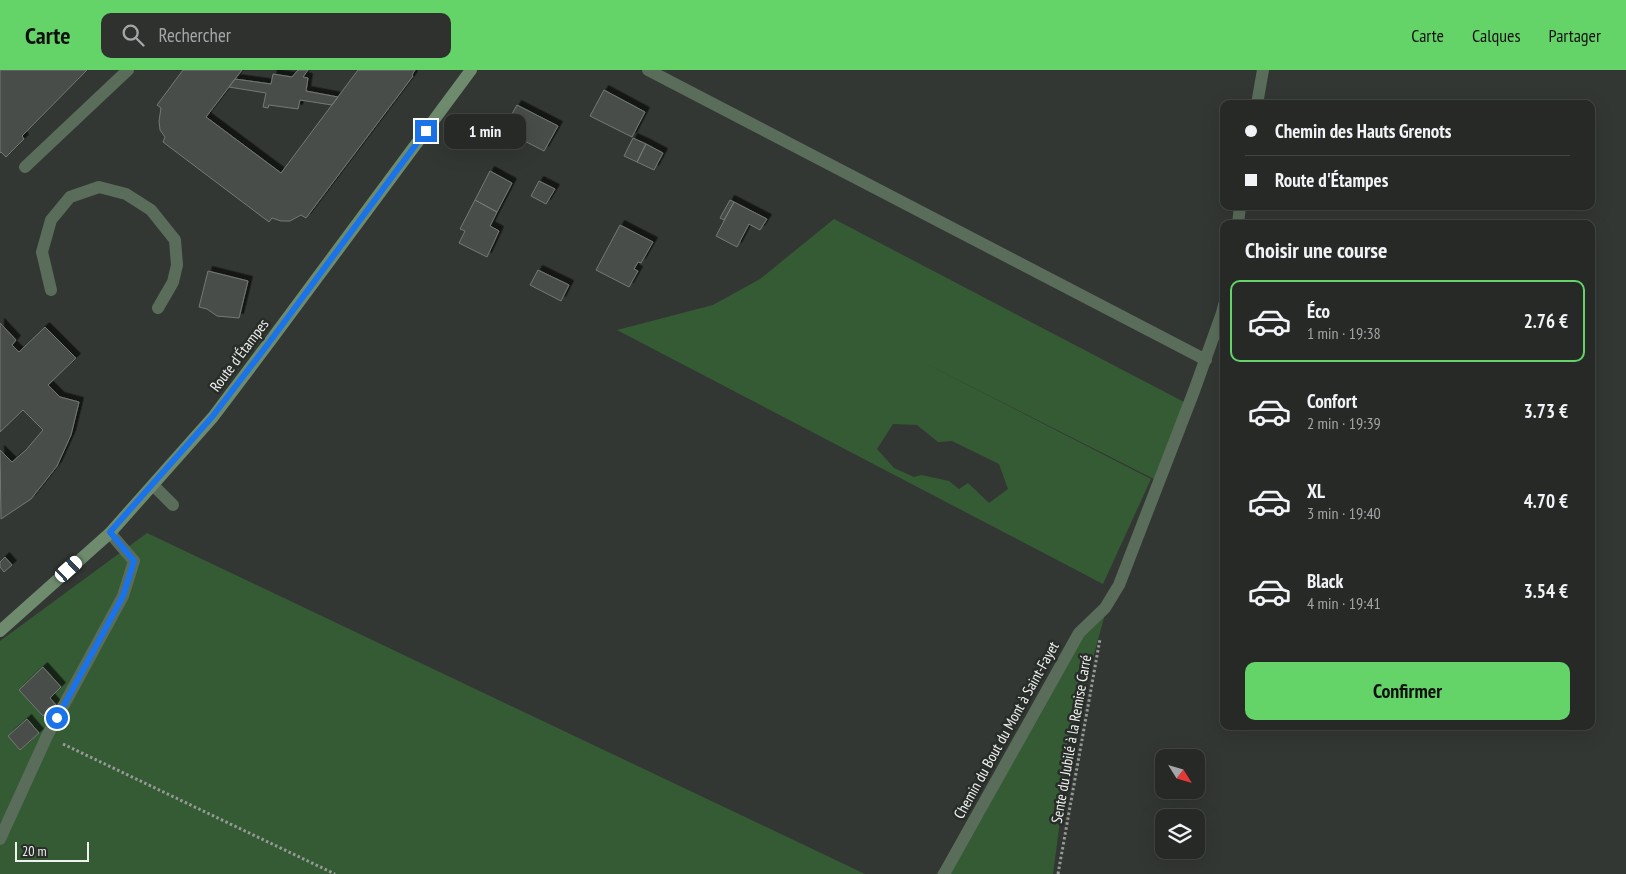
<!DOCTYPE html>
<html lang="fr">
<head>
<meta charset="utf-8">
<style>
  body { margin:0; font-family:"PT Sans Narrow",sans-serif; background:#2e312e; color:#f1f3f6; height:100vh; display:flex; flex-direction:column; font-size:19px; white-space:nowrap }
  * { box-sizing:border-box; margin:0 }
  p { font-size:16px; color:#a4a6a7 }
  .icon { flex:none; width:28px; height:28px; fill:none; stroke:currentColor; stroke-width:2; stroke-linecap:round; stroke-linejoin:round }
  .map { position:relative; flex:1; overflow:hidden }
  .sheet { position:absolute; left:1220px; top:150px; width:375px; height:510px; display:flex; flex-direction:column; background:#262926; border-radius:10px; box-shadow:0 5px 20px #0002,0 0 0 1px #424543 }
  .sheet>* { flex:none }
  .banner { position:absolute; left:1220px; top:30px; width:375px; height:110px; border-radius:10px; box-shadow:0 5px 20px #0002,0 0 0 1px #424543; display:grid; align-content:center; height:110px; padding:0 25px; background:#262926 }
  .needle { width:32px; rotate:127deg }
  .controls { position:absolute; left:1155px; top:679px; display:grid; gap:10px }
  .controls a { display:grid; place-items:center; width:50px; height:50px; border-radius:10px; background:#262926; box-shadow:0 5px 20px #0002,0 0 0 1px #424543; font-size:25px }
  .scale { position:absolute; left:15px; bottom:12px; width:74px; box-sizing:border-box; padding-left:5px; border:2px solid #eef1ee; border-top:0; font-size:14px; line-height:18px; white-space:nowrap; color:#eef1ee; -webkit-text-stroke:4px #292d29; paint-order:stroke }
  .end { position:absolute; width:22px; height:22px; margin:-11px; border:6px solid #1a73e8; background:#fff; box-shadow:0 0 0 2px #fff }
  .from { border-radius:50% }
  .bubble { position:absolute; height:35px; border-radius:10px; background:#262926; box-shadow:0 5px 20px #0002,0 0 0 1px #424543; font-size:16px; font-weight:600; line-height:35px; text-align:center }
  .car { position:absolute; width:15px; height:30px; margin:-15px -8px; border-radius:6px; box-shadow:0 0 4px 1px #0007; background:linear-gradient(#fff 24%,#345 0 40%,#fff 0 76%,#345 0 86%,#fff 0) }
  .banner b { display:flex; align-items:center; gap:18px; height:48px; font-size:19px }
  .banner b+b { border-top:1px solid #424543 }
  .banner i { width:12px; height:12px; background:#f1f3f6 }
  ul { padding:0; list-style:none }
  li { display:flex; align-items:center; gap:15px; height:82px; margin:0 10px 8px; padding:0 15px; border:2px solid transparent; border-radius:10px }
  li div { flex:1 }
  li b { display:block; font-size:19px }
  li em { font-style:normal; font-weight:600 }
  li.current { border-color:#64d468 }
  li>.icon { width:45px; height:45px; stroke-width:1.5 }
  h2 { padding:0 25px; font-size:22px; line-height:60px }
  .action { display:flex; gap:10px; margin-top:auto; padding:10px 25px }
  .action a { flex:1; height:58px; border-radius:10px; background:#64d468; color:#111; font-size:20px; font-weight:600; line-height:58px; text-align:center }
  header { display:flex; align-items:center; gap:30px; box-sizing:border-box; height:70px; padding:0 25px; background:#64d468; color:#111 }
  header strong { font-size:24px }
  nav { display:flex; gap:28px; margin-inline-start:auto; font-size:18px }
  .search { width:350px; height:45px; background:#2e312e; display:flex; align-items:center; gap:12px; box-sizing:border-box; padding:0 18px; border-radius:10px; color:#a4a6a7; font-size:19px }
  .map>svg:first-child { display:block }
</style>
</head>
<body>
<header>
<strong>Carte</strong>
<div class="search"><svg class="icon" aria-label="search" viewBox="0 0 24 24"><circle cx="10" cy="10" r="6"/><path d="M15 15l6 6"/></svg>Rechercher</div>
<nav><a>Carte</a><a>Calques</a><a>Partager</a></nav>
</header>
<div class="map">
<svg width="1626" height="804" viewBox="0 0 1626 804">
  <defs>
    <filter id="shadow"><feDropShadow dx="4.5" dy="-4.5" stdDeviation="0" flood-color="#0009"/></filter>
  </defs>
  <rect width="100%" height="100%" fill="#333733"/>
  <path fill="#355b35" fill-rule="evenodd" d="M834,149L1184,332L1154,409L913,287L1151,409L1103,514L617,260L713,235L760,209ZM893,354L917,355L938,372L952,371L999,394L1008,419L989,433L968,413L959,419L949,411L921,405L914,407L894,398L877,379Z
    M147,463L865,804H0V571Z
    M1110,526L1071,668L1053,804H936L984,745L1076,571Z"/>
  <path fill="#484d48" stroke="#747974" filter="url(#shadow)" d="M0,0H87L22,66L24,69L6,87L1,82L0,83Z
    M183,0H242L206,47L281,103L358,0H415L412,5L413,6L306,148L301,145L290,151H281L272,148L269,152L163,72L165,67L160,60L159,51L161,38L157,35Z
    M298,0H308L303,7L308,8L306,21L338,27L332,35L300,30L298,39L269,35L268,38L263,37L266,23L229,17L235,9L271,14L273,4L292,7Z
    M604,20L645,42L632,67L590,46Z
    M517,35L558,56L544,81L503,60Z
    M633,68L646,74L637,92L624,86Z
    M646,74L663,83L654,100L637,92Z
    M490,101L512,113L497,142L475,130Z
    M539,111L555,119L546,134L531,126Z
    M475,130L497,142L490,156L499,161L487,187L459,173L465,161L460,159Z
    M730,130L734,132L724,150L720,148Z
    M734,132L767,149L760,160L749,154L737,177L716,166Z
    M620,155L653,172L641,193L638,192L634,199L638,201L629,217L596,200Z
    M538,200L569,215L561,231L530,215Z
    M208,201L248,211L239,248L217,246L207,239L199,237Z
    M0,253L16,270L12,275L19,282L45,257L76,288L48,315L60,327L79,332L71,365L57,396L31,429L1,449L0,380L12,392L26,380L43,360L23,340L0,362Z
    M5,487L12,495L4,502L0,497V492Z
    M43,597L61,617L50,628L56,635L43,646L19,620Z
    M27,649L39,663L20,680L8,666Z"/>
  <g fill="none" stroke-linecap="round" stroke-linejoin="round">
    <path stroke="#969996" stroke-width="3" stroke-dasharray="2.5 2.5" stroke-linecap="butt" d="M63,674L335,804
      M1058,804L1100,569"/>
    <path stroke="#5a6d5a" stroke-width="12" d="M25,97L128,0
      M51,220L42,182L51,150L70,127L99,117L126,124L151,140L175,170L177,195L173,212L158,238
      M153,415L173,435"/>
    <path stroke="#5a6d5a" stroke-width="12" d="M648,0L1206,290
      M1257,34L1263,0
      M1238,154L1240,136
      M0,769L47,666L123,526L134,491L110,463
      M944,804L1079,563L1105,538L1119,515L1194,321L1222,243L1224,235"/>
    <path stroke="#6e8c6d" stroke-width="12" d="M0,561L110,463L213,347L268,274L471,0"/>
  </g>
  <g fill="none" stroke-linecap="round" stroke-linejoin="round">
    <path stroke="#1a73e8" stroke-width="6" d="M57,648L123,526L134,491L110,462L212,347L268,274L426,61"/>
  </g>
  <g text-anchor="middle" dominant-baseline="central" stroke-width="5" stroke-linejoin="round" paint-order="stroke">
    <g font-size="15" fill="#eef1ee" stroke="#292d29">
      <text transform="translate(239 285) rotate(-53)">Route d'Étampes</text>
      <text transform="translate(1006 660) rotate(-61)">Chemin du Bout du Mont à Saint-Fayet</text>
      <text transform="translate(1071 669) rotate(-80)">Sente du Jubilé à la Remise Carré</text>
    </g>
  </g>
</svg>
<div class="controls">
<a><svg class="needle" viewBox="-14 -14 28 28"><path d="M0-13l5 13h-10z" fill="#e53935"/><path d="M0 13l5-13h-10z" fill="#a4a6a7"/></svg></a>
<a><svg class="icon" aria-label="layers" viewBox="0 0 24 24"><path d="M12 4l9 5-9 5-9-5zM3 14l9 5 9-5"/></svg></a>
</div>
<div class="scale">20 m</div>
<i class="end from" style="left:57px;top:648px"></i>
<i class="end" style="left:426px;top:61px"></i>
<div class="bubble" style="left:444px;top:44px;width:82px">1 min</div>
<i class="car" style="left:69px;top:499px;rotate:48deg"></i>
<div class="banner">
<b><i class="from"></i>Chemin des Hauts Grenots</b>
<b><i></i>Route d'Étampes</b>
</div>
<section class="sheet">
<h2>Choisir une course</h2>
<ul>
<li class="current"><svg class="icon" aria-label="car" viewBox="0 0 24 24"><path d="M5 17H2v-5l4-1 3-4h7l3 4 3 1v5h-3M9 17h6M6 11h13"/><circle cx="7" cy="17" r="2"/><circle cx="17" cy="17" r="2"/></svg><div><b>Éco</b><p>1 min · 19:38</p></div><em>2.76 €</em></li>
<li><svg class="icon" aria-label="car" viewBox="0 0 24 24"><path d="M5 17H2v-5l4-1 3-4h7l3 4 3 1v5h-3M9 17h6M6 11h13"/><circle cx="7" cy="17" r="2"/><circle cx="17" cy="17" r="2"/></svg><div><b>Confort</b><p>2 min · 19:39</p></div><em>3.73 €</em></li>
<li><svg class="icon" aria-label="car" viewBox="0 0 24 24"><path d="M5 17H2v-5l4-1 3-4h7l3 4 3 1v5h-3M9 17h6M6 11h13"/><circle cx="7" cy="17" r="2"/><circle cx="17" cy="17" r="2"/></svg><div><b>XL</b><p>3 min · 19:40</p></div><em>4.70 €</em></li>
<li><svg class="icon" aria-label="car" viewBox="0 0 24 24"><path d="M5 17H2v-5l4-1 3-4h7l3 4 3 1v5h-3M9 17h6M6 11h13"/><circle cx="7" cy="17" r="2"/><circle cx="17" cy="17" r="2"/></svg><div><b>Black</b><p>4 min · 19:41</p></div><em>3.54 €</em></li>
</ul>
<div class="action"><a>Confirmer</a></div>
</section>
</div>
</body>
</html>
